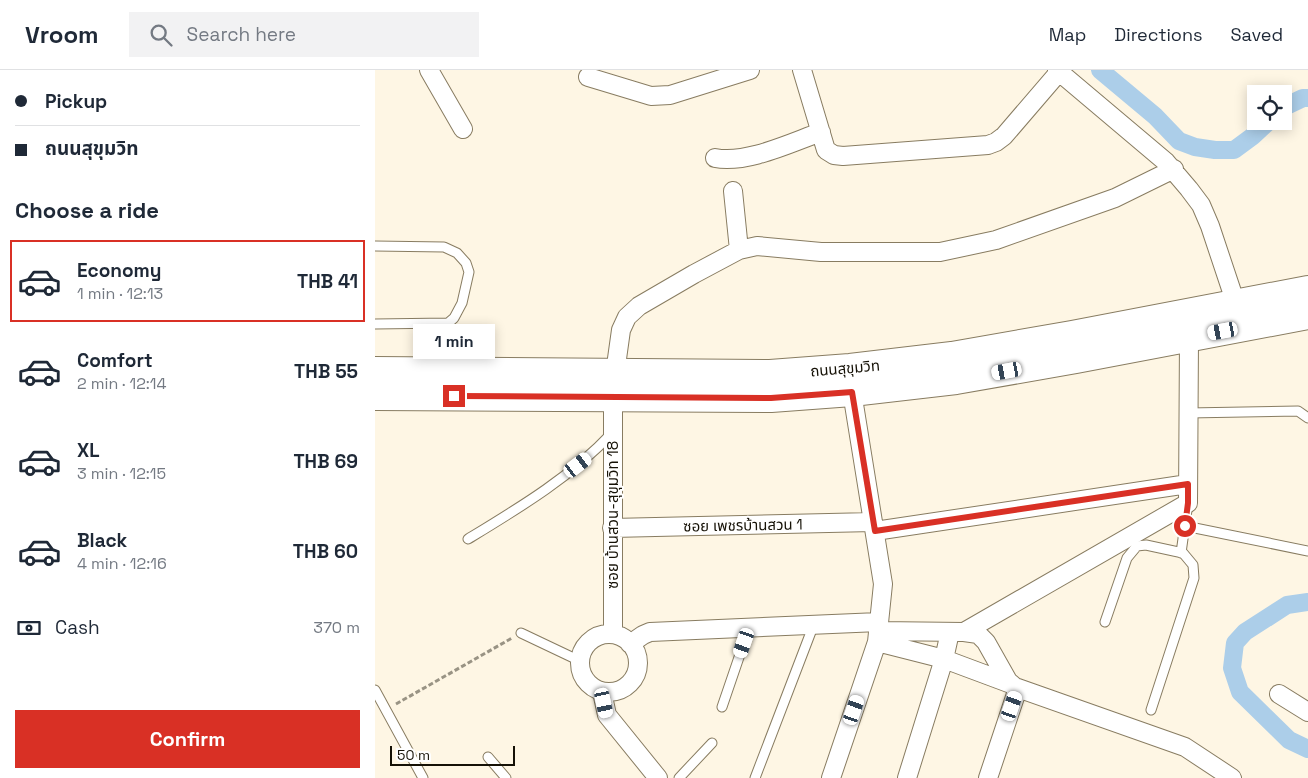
<!DOCTYPE html>
<html lang="en">
<head>
<meta charset="utf-8">
<style>
  body { margin:0; font-family:"Space Grotesk","Noto Sans Thai",sans-serif; background:#f2f2f3; color:#1f2937; height:100vh; display:flex; flex-direction:column; font-size:19px; white-space:nowrap }
  * { box-sizing:border-box; margin:0 }
  p { font-size:16px; color:#747a83 }
  .icon { flex:none; width:28px; height:28px; fill:none; stroke:currentColor; stroke-width:2; stroke-linecap:round; stroke-linejoin:round }
  .map { position:relative; flex:1; overflow:hidden }
  .panel { display:flex; flex-direction:column; background:#fff; width:375px }
  .panel>* { flex:none }
  .banner { display:grid; align-content:center; height:110px; padding:0 15px; background:#fff }
  .fabs { position:absolute; left:872px; top:15px; display:grid; gap:10px }
  .fabs a { display:grid; place-items:center; width:45px; height:45px; border-radius:0px; background:#fff; box-shadow:0 2px 12px #0003; font-size:25px }
  .scale { position:absolute; left:15px; bottom:12px; width:125px; box-sizing:border-box; padding-left:5px; border:2px solid #151106; border-top:0; font-size:14px; line-height:18px; white-space:nowrap; color:#151106; -webkit-text-stroke:4px #fff; paint-order:stroke }
  .end { position:absolute; width:22px; height:22px; margin:-11px; border:6px solid #d93025; background:#fff; box-shadow:0 0 0 2px #fff }
  .from { border-radius:50% }
  .bubble { position:absolute; height:35px; border-radius:0px; background:#fff; box-shadow:0 2px 12px #0003; font-size:16px; font-weight:700; line-height:35px; text-align:center }
  .car { position:absolute; width:15px; height:30px; margin:-15px -8px; border-radius:6px; box-shadow:0 0 4px 1px #0007; background:linear-gradient(#fff 24%,#345 0 40%,#fff 0 76%,#345 0 86%,#fff 0) }
  .banner b { display:flex; align-items:center; gap:18px; height:48px; font-size:19px }
  .banner b+b { border-top:1px solid #e0e1e3 }
  .banner i { width:12px; height:12px; background:#1f2937 }
  ul { padding:0; list-style:none }
  li { display:flex; align-items:center; gap:15px; height:82px; margin:0 10px 8px; padding:0 5px; border:2px solid transparent; border-radius:0px }
  li div { flex:1 }
  li b { display:block; font-size:19px }
  li em { font-style:normal; font-weight:700 }
  li.selected { border-color:#d93025 }
  li>.icon { width:45px; height:45px; stroke-width:1.5 }
  h2 { padding:0 15px; font-size:22px; line-height:60px }
  .pay { display:flex; align-items:center; gap:12px; height:55px; padding:0 15px; font-size:19px }
  .pay p { margin-inline-start:auto }
  .button { display:flex; gap:10px; margin-top:auto; padding:10px 15px }
  .button a { flex:1; height:58px; border-radius:0px; background:#d93025; color:#fff; font-size:20px; font-weight:700; line-height:58px; text-align:center }
  header { display:flex; align-items:center; gap:30px; box-sizing:border-box; height:70px; padding:0 25px; background:#fff; border-bottom:1px solid #e0e1e3 }
  header strong { font-size:24px }
  nav { display:flex; gap:28px; margin-inline-start:auto; font-size:18px }
  .search { width:350px; height:45px; background:#f2f2f3; display:flex; align-items:center; gap:12px; box-sizing:border-box; padding:0 18px; border-radius:0px; color:#747a83; font-size:19px }
  main { display:flex; flex:1; min-height:0 }
  .map>svg:first-child { display:block }
</style>
</head>
<body>
<header>
<strong>Vroom</strong>
<div class="search"><svg class="icon" aria-label="search" viewBox="0 0 24 24"><circle cx="10" cy="10" r="6"/><path d="M15 15l6 6"/></svg>Search here</div>
<nav><a>Map</a><a>Directions</a><a>Saved</a></nav>
</header>
<main>
<section class="panel">
<div class="banner">
<b><i class="from"></i>Pickup</b>
<b><i></i>ถนนสุขุมวิท</b>
</div>
<h2>Choose a ride</h2>
<ul>
<li class="selected"><svg class="icon" aria-label="car" viewBox="0 0 24 24"><path d="M5 17H2v-5l4-1 3-4h7l3 4 3 1v5h-3M9 17h6M6 11h13"/><circle cx="7" cy="17" r="2"/><circle cx="17" cy="17" r="2"/></svg><div><b>Economy</b><p>1 min · 12:13</p></div><em>THB 41</em></li>
<li><svg class="icon" aria-label="car" viewBox="0 0 24 24"><path d="M5 17H2v-5l4-1 3-4h7l3 4 3 1v5h-3M9 17h6M6 11h13"/><circle cx="7" cy="17" r="2"/><circle cx="17" cy="17" r="2"/></svg><div><b>Comfort</b><p>2 min · 12:14</p></div><em>THB 55</em></li>
<li><svg class="icon" aria-label="car" viewBox="0 0 24 24"><path d="M5 17H2v-5l4-1 3-4h7l3 4 3 1v5h-3M9 17h6M6 11h13"/><circle cx="7" cy="17" r="2"/><circle cx="17" cy="17" r="2"/></svg><div><b>XL</b><p>3 min · 12:15</p></div><em>THB 69</em></li>
<li><svg class="icon" aria-label="car" viewBox="0 0 24 24"><path d="M5 17H2v-5l4-1 3-4h7l3 4 3 1v5h-3M9 17h6M6 11h13"/><circle cx="7" cy="17" r="2"/><circle cx="17" cy="17" r="2"/></svg><div><b>Black</b><p>4 min · 12:16</p></div><em>THB 60</em></li>
</ul>
<div class="pay"><svg class="icon" aria-label="cash" viewBox="0 0 24 24"><path d="M3 7h18v10H3z"/><circle cx="12" cy="12" r="2"/></svg>Cash<p>370 m</p></div>
<div class="button"><a>Confirm</a></div>
</section>
<div class="map">
<svg width="933" height="708" viewBox="0 0 933 708">
  <rect width="100%" height="100%" fill="#fef6e4"/>
  <g fill="none" stroke-linecap="round" stroke-linejoin="round">
    <path stroke="#accee9" stroke-width="18" d="M725,0L780,46L804,71L820,77L840,80H859L878,66L894,51
      M909,37L928,28H933
      M933,532L912,535L870,562L860,573L857,598L865,622L914,670L933,679"/>
    <g stroke="#887c61" stroke-width="11">
      <path id="lane" d="M0,176L69,177L82,183L91,193L94,202L87,233L79,248L65,260L62,264V298
        M0,254L73,253
        M813,343L923,341L933,348
        M810,456L933,481
        M93,469C144,438 196,407 237,363
        M806,483L813,433
        M730,552L752,488L762,476L771,475L808,483L818,495L819,508L776,640
        M146,563L205,591
        M0,620L48,708
        M347,637L374,558
        M113,687L131,708
        M304,708L337,673
        M380,708L439,554"/>
    </g>
    <g stroke="#887c61" stroke-width="20">
      <path id="street" d="M54,0L88,59
        M427,0L451,80L459,85L468,86L613,75L621,72L629,66L684,2
        M682,0L791,92L814,119L826,135L835,156L861,234
        M213,7L276,26L295,25L375,0
        M340,88C372,94 415,73 446,62
        M358,121L364,180
        M240,303L246,260L252,247L264,236L319,204L364,180L382,176L446,182H565L621,170L740,128L799,99
        M237,458L498,452
        M500,461L813,414
        M504,561L589,562L603,564L611,572L633,611L640,617L810,677L857,708
        M589,562L813,433L814,268
        M205 593a29 29 0 1 1 58 0a29 29 0 1 1-58 0Z
        M238,564V326
        M502,572L569,589L636,614
        M255,574L268,565L275,562L504,552
        M227,622L232,645L283,708
        M904,624L933,642
        M456,708L502,572L508,514L477,322
        M532,708L569,589L575,562
        M613,708L643,618"/>
    </g>
    <g stroke="#887c61" stroke-width="30">
      <path id="primary" d="M0,301L395,304L475,298L577,286L697,265L933,220
        M0,326L396,328L477,322L581,310L701,289L933,245"/>
    </g>
    <path stroke="#999384" stroke-width="3" stroke-dasharray="5 2.5" stroke-linecap="butt" d="M21,634L137,568"/>
    <use href="#lane" stroke="#fff" stroke-width="9"/>
    <use href="#street" stroke="#fff" stroke-width="18"/>
    <use href="#primary" stroke="#fff" stroke-width="28"/>
  </g>
  <g fill="none" stroke-linecap="round" stroke-linejoin="round">
    <path stroke="#d93025" stroke-width="6" d="M79,326L396,328L477,322L500,461L813,414V433L810,456"/>
  </g>
  <g text-anchor="middle" dominant-baseline="central" stroke-width="4" stroke-linejoin="round" paint-order="stroke">
    <g font-size="15" fill="#151106" stroke="#fff">
      <text transform="translate(470 298) rotate(-5)">ถนนสุขุมวิท</text>
      <text transform="translate(237 445) rotate(-90)">ซอย บ้านสวน-สุขุมวิท 18</text>
      <text transform="translate(368 455) rotate(-1)">ซอย เพชรบ้านสวน 1</text>
    </g>
  </g>
</svg>
<div class="fabs">
<a><svg class="icon" aria-label="locate" viewBox="0 0 24 24"><circle cx="12" cy="12" r="6"/><path d="M12 2v4M12 18v4M2 12h4M18 12h4"/></svg></a>
</div>
<div class="scale">50 m</div>
<i class="end from" style="left:810px;top:456px"></i>
<i class="end" style="left:79px;top:326px"></i>
<div class="bubble" style="left:38px;top:254px;width:82px">1 min</div>
<i class="car" style="left:848px;top:261px;rotate:260deg"></i>
<i class="car" style="left:632px;top:301px;rotate:260deg"></i>
<i class="car" style="left:203px;top:395px;rotate:53deg"></i>
<i class="car" style="left:369px;top:573px;rotate:199deg"></i>
<i class="car" style="left:229px;top:633px;rotate:168deg"></i>
<i class="car" style="left:637px;top:636px;rotate:19deg"></i>
<i class="car" style="left:479px;top:640px;rotate:19deg"></i>
</div>
</main>
</body>
</html>
